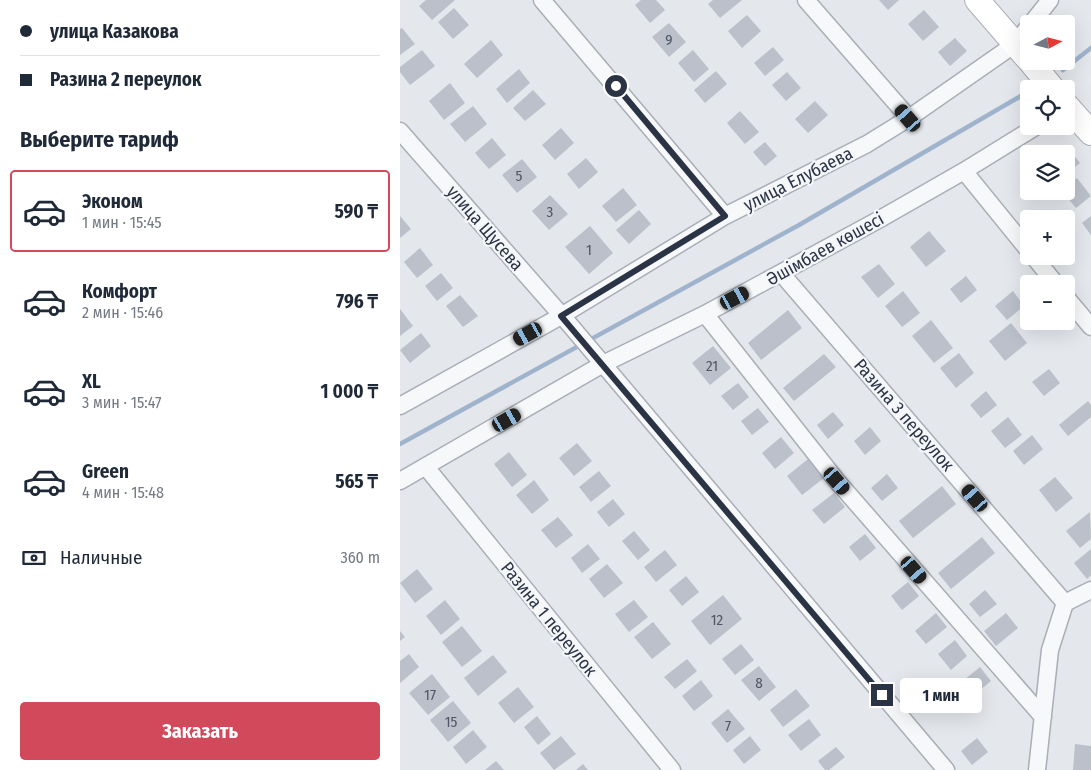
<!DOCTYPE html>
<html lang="ru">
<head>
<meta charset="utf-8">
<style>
  body { margin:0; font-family:"Fira Sans Condensed",sans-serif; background:#f6f6f7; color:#1f2937; height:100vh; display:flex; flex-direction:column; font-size:19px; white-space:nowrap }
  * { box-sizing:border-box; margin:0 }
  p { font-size:16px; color:#747a83 }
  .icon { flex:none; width:28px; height:28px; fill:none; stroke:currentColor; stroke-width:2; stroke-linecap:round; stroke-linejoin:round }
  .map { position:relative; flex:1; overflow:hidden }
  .drawer { display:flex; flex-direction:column; background:#fff; width:400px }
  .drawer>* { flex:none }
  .guide { display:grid; align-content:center; height:110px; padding:0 20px; background:#fff }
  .needle { width:32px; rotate:83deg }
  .tools { position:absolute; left:620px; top:15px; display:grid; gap:10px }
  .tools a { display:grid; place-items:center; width:55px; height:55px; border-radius:5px; background:#fff; box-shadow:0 5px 20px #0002; font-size:25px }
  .end { position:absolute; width:22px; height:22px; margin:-11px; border:6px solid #2b3445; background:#fff; box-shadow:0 0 0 2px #fff }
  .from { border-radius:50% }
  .bubble { position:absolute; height:35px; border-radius:5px; background:#fff; box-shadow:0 5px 20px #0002; font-size:16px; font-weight:700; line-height:35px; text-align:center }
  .car { position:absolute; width:15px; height:30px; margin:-15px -8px; border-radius:6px; box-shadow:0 0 4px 1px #0007; background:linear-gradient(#222 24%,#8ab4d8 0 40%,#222 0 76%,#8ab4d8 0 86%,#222 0) }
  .guide b { display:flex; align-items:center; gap:18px; height:48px; font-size:19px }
  .guide b+b { border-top:1px solid #e0e1e3 }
  .guide i { width:12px; height:12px; background:#1f2937 }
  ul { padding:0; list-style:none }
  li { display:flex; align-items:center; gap:15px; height:82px; margin:0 10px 8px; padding:0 10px; border:2px solid transparent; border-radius:5px }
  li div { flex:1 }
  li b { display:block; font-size:19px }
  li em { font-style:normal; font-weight:700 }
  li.active { border-color:#d1495b }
  li>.icon { width:45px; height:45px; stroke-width:1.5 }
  h2 { padding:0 20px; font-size:22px; line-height:60px }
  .pay { display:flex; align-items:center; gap:12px; height:55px; padding:0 20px; font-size:19px }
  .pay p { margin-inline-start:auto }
  .action { display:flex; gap:10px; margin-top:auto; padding:10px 20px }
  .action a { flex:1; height:58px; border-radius:5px; background:#d1495b; color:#fff; font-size:20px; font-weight:700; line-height:58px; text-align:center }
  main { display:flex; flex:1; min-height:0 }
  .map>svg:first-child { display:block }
</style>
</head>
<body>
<main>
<section class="drawer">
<div class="guide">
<b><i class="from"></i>улица Казакова</b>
<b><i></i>Разина 2 переулок</b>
</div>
<h2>Выберите тариф</h2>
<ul>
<li class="active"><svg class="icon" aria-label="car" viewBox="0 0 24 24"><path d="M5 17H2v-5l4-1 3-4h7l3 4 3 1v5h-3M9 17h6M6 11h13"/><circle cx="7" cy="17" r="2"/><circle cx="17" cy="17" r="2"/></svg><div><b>Эконом</b><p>1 мин · 15:45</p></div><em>590 ₸</em></li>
<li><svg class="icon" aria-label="car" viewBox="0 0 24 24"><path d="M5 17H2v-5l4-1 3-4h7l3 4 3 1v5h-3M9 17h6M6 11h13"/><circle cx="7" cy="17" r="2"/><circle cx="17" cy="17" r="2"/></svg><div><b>Комфорт</b><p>2 мин · 15:46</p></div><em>796 ₸</em></li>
<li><svg class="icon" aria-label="car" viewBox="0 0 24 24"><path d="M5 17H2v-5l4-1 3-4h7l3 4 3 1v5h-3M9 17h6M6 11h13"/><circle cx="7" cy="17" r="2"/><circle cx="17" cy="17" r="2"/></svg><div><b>XL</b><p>3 мин · 15:47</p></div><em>1 000 ₸</em></li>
<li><svg class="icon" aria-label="car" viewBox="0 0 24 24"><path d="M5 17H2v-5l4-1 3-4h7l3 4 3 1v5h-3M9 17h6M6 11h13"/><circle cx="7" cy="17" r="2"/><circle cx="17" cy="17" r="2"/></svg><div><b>Green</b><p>4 мин · 15:48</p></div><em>565 ₸</em></li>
</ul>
<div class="pay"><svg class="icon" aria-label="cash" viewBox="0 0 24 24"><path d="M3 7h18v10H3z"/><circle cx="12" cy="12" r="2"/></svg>Наличные<p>360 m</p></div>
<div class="action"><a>Заказать</a></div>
</section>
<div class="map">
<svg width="691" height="770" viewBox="0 0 691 770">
  <rect width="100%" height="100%" fill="#e4e7ec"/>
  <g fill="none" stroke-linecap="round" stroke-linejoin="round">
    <path stroke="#9fb4cc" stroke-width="4.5" d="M663,70L691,48
      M0,444L399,225L626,93"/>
  </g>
  <path fill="#bbc0ca" d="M26,0H55L32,20L19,6Z
    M241,0H256L265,10L250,23L235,5Z
    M313,0H342L320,18L308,4Z
    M479,0H499L488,10Z
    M54,8L69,25L53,39L38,22Z
    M524,10L539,27L523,41L508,24Z
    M347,15L361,31L342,48L328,31Z
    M269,23L286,42L269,57L252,37Z
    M2,28L15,44L0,55V29Z
    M555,38L567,51L550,66L538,52Z
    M91,40L103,55L77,78L64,64Z
    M373,47L384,60L365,76L354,63Z
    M22,50L35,66L10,85L0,72V67Z
    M293,50L309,69L294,82L278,63Z
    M119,69L130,83L107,103L96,89Z
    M316,71L327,84L305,103L294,90Z
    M387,72L401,88L386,101L372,85Z
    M50,83L65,103L44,120L29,101Z
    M133,90L146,104L125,121L113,108Z
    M415,101L428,115L408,133L395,119Z
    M73,106L87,124L65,142L50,124Z
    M340,111L359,132L345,144L327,123Z
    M161,128L174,143L155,160L142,145Z
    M92,138L106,155L89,169L75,153Z
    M365,142L377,156L365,166L353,152Z
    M667,146L680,163L666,174V154H657Z
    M186,158L198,172L179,189L167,174Z
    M122,159L137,177L117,193L102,175Z
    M677,178L691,196L676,208L662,191H666V187Z
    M223,188L237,205L216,222L202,206Z
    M150,195L168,214L149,230L132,211Z
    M239,210L251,224L229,244L216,230Z
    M0,216L11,229L0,238Z
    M691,216V235L682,223Z
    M190,226L213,253L189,274L165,247Z
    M529,231L546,251L526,267L510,247Z
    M20,248L33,265L17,278L4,262Z
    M479,264L495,284L478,298L461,277Z
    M41,273L53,288L37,301L25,286Z
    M566,276L577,290L561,303L550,289Z
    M503,291L520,313L502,327L485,306Z
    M613,291L624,306L607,320L595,306Z
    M60,295L78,316L63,327L46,306Z
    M0,309L13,326L0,336Z
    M388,310L402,328L361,360L348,343Z
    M531,320L553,348L534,363L512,336Z
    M611,323L627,343L605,361L589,341Z
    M21,333L31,346L10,363L0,350Z
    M313,346L331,368L310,385L292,363Z
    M559,353L574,373L556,388L540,368Z
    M424,354L436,367L394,401L383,388Z
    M649,369L660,383L644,396L632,382Z
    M338,383L349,397L333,410L321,396Z
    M586,391L597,405L581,418L570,405Z
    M688,401L691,405V417L668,436L659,425Z
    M358,408L369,422L352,435L341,421Z
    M433,412L444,425L428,439L417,425Z
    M608,417L622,435L605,448L591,431Z
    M470,427L481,441L465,455L454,441Z
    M632,435L643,449L624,465L613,451Z
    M381,437L394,453L375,469L362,453Z
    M177,443L192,461L174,476L159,458Z
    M109,452L127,475L112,487L94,464Z
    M408,459L424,478L402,495L387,476Z
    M199,471L211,486L191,502L179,487Z
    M487,474L498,488L482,501L471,488Z
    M655,477L673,498L656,512L639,490Z
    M134,480L149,500L132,514L116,495Z
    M542,486L556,504L513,538L499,521Z
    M434,493L445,507L424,524L412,510Z
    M213,499L225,514L209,527L197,512Z
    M690,512L691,539L680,548L666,531Z
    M158,517L173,535L156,548L141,530Z
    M234,531L250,550L238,560L222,541Z
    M465,534L476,548L460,561L449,547Z
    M582,537L595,553L551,589L538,573Z
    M188,544L200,559L182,573L171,558Z
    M691,549V575L687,579L674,563Z
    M265,550L277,565L256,582L244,567Z
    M207,564L223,583L204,598L189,579Z
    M17,569L33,589L15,603L0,583Z
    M286,576L299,592L282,606L269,590Z
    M508,582L519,596L502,610L491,596Z
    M585,590L597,604L580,617L569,604Z
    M323,595L342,619L310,645L291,621Z
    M45,600L60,619L41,635L26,616Z
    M234,600L248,617L229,632L215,614Z
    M536,613L547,627L526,644L515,631Z
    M606,613L618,628L596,646L584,631Z
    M253,622L271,644L252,659L234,637Z
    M62,626L82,651L62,667L42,642Z
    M0,631L5,637L0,641Z
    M555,640L567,656L551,670L538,654Z
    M341,644L354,660L335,675L322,659Z
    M9,654L19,667L0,683V661Z
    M93,655L107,672L78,696L64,678Z
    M287,659L297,671L275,689L264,677Z
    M359,666L376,687L359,701L341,680Z
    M580,667L591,681L575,694L564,680Z
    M32,674L50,697L28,715L9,693Z
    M301,680L313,696L294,711L282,696Z
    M118,687L134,707L114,723L98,703Z
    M396,689L410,706L383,727L370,710Z
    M53,701L71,723L48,742L30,720Z
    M328,709L345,729L327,743L311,723Z
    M137,716L151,734L138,745L124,727Z
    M409,719L421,735L401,751L388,735Z
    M73,730L87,747L66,764L53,747Z
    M161,736L176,754L154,770L140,753Z
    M350,736L361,750L344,764L333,750Z
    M577,738L588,752L572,765L561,751Z
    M675,744L691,746V770H673Z
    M436,747L445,757L429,770H425L418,761Z
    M96,761L104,770H85Z
    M183,764L188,770H176Z"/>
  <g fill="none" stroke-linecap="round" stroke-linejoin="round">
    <g stroke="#a9aeb7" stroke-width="19">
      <path id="street" d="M142,0L325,216
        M406,0L509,118
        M631,24L650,0
        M0,131L170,325L546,770
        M564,171L629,251
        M633,256L656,284
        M381,273L665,603
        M666,297L691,327
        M305,314L437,481L643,717
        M0,406L161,316L325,216L467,144L509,118L615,44L629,26
        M26,467L272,770
        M0,481L203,364L305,314L480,219L564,171L637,126
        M637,770L650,650L665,603L691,590"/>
    </g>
    <g stroke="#a9aeb7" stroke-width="26">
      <path id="secondary" d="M577,0L629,60
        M630,61L653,89
        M666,105L691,133"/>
    </g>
    <use href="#street" stroke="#f7f8fa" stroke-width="16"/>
    <use href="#secondary" stroke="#fff" stroke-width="24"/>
  </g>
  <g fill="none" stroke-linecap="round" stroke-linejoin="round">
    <path stroke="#2b3445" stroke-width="6" d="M216,86L325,216L161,316L482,695"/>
  </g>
  <g text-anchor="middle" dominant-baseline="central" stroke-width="4.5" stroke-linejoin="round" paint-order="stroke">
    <g font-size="15" fill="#4f5766">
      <text x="269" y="40">9</text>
      <text x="119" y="176">5</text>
      <text x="150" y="212">3</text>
      <text x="189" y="250">1</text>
      <text x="312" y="366">21</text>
      <text x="317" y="620">12</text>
      <text x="359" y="683">8</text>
      <text x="30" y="695">17</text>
      <text x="51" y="722">15</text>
      <text x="328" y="726">7</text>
    </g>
    <g font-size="18" fill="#2b3445" stroke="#f4f6f9">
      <text transform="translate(398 179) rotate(-27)">улица Елубаева</text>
      <text transform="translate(85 228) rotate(49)">улица Щусева</text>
      <text transform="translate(425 249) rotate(-29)">Әшімбаев көшесі</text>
      <text transform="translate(504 415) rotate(49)">Разина 3 переулок</text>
      <text transform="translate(149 619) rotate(51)">Разина 1 переулок</text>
    </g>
  </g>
</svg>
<div class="tools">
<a><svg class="needle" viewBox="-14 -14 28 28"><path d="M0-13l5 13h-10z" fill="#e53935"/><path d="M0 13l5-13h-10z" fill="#747a83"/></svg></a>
<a><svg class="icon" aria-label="locate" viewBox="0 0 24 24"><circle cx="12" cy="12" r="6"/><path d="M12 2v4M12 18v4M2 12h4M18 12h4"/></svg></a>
<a><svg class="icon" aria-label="layers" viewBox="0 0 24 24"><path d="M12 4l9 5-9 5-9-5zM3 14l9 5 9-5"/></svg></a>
<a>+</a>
<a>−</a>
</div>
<i class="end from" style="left:216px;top:86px"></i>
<i class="end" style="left:482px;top:695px"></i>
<div class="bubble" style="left:500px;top:678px;width:82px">1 мин</div>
<i class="car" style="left:508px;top:118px;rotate:319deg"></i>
<i class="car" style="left:335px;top:298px;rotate:62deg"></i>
<i class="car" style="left:128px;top:334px;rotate:241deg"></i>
<i class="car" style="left:107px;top:420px;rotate:60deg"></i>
<i class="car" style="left:437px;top:481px;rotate:139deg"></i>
<i class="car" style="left:575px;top:498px;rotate:319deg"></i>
<i class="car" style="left:514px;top:570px;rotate:139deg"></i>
</div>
</main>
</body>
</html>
